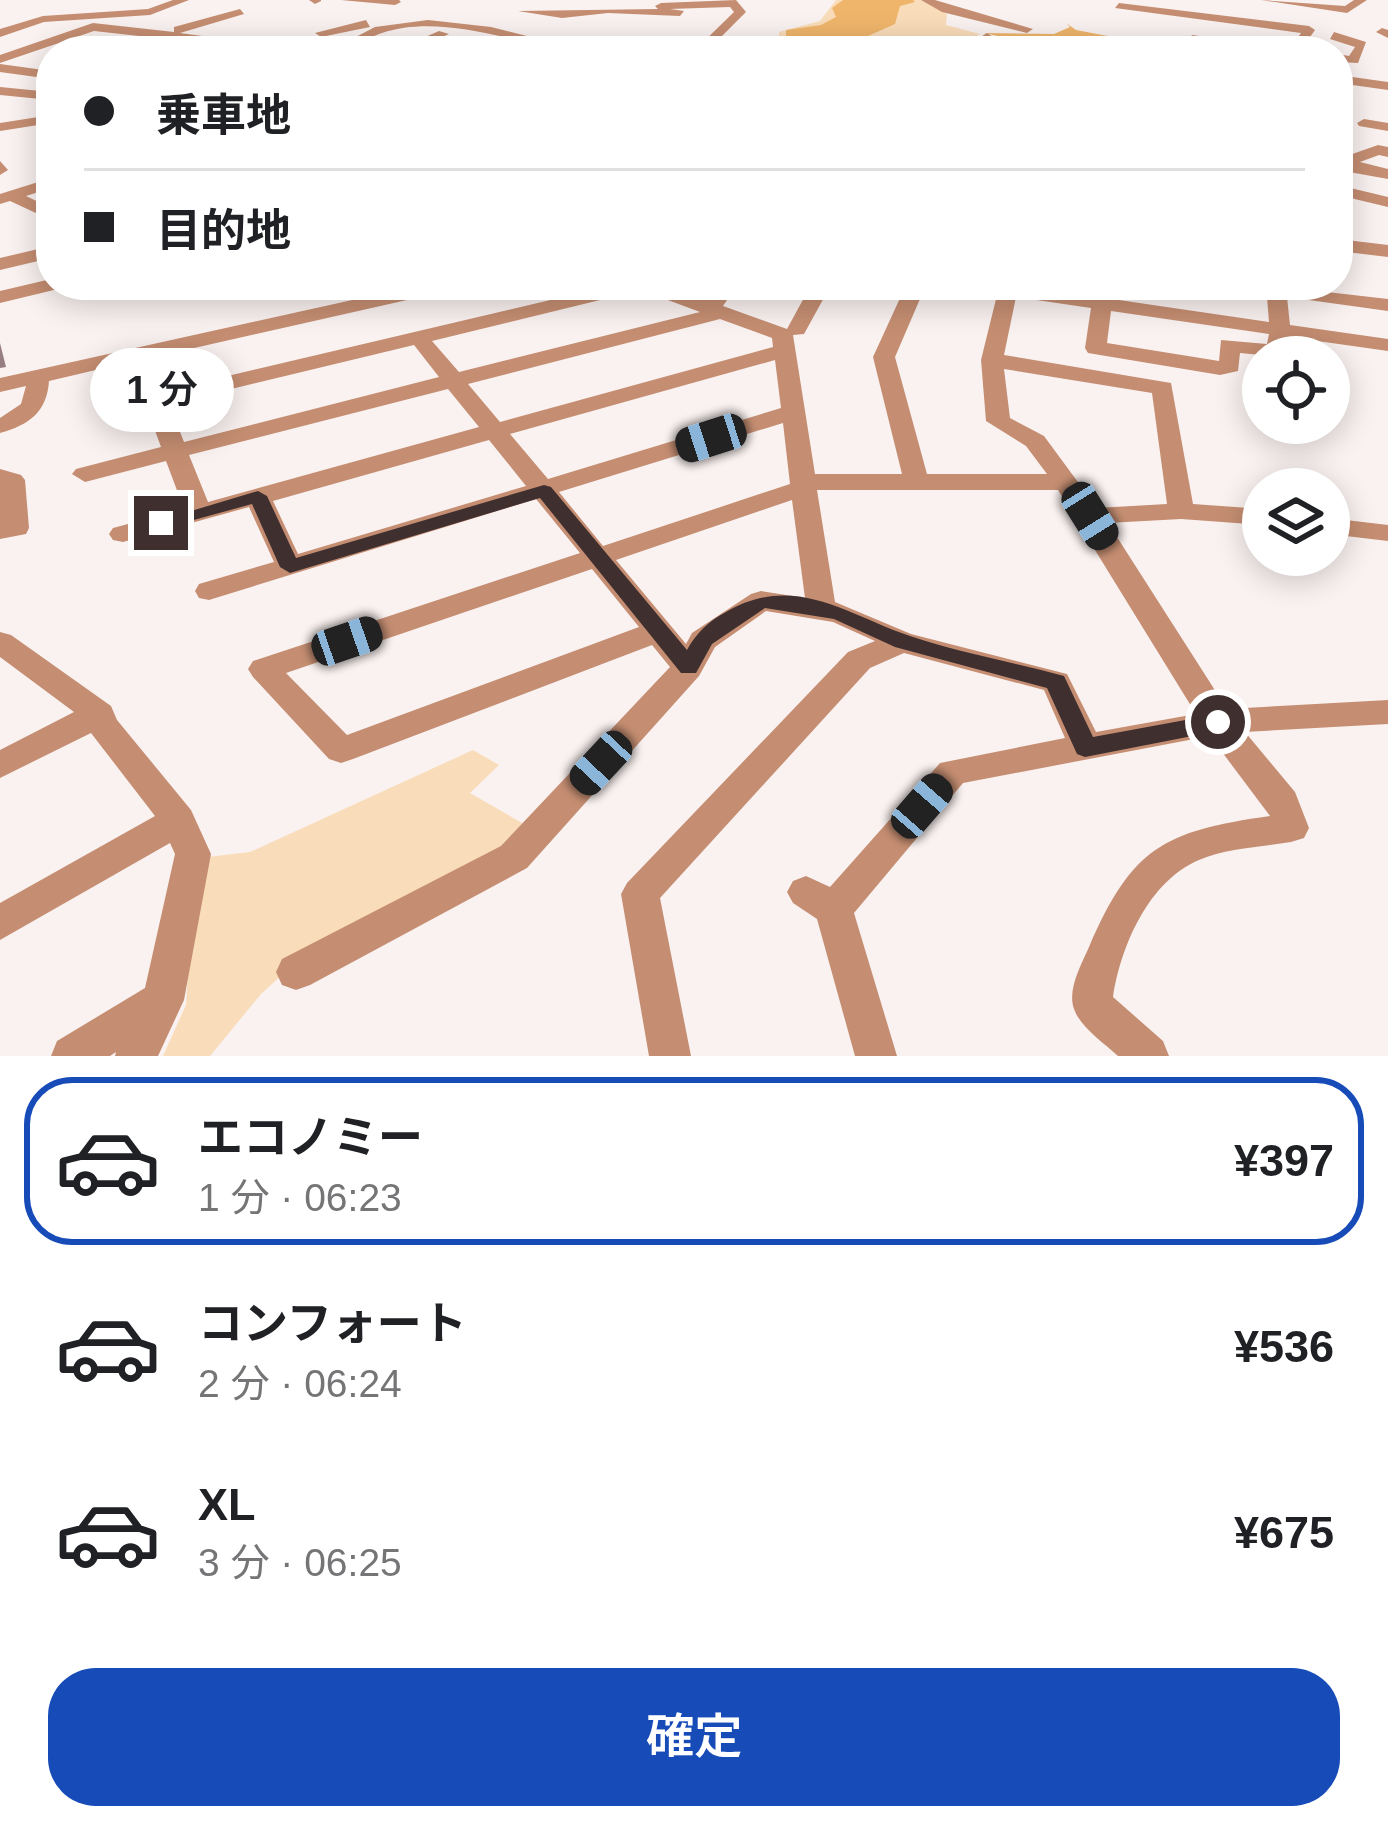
<!DOCTYPE html>
<html lang="ja">
<head>
<meta charset="utf-8">
<style>
  body { margin:0; font-family:Helvetica,"Noto Sans JP",sans-serif; background:#f2f2f2; color:#202124; height:100vh; display:flex; flex-direction:column; font-size:45px; white-space:nowrap }
  * { box-sizing:border-box; margin:0 }
  p { font-size:39px; color:#757577 }
  .icon { flex:none; width:66px; height:66px; fill:none; stroke:currentColor; stroke-width:2; stroke-linecap:round; stroke-linejoin:round }
  .map { position:relative; height:1056px; overflow:hidden }
  .sheet { display:flex; flex-direction:column; background:#fff; flex:1 }
  .sheet>* { flex:none }
  .guide { position:absolute; left:36px; top:36px; width:1317px; height:264px; border-radius:48px; box-shadow:0 6px 30px #0003; display:grid; align-content:center; height:264px; padding:0 48px; background:#fff }
  .controls { position:absolute; left:1242px; top:336px; display:grid; gap:24px }
  .controls a { display:grid; place-items:center; width:108px; height:108px; border-radius:50%; background:#fff; box-shadow:0 6px 30px #0003; font-size:60px }
  .end { position:absolute; width:54px; height:54px; margin:-27px; border:15px solid #3f2f2e; background:#fff; box-shadow:0 0 0 6px #fff }
  .from { border-radius:50% }
  .bubble { position:absolute; height:84px; border-radius:42px; background:#fff; box-shadow:0 6px 30px #0003; font-size:39px; font-weight:600; line-height:84px; text-align:center }
  .car { position:absolute; width:36px; height:72px; margin:-36px -18px; border-radius:15px; box-shadow:0 0 9px 3px #0007; background:linear-gradient(#222 24%,#8ab4d8 0 40%,#222 0 76%,#8ab4d8 0 86%,#222 0) }
  .guide b { display:flex; align-items:center; gap:42px; height:114px; font-size:45px }
  .guide b+b { border-top:3px solid #e0e0e0 }
  .guide i { width:30px; height:30px; background:#202124 }
  ul { padding:21px 0 0; list-style:none }
  li { display:flex; align-items:center; gap:36px; height:168px; margin:0 24px 18px; padding:0 24px; border:6px solid transparent; border-radius:48px }
  li div { flex:1 }
  li b { display:block; font-size:45px }
  li em { font-style:normal; font-weight:600 }
  li.active { border-color:#164bb8 }
  li>.icon { width:108px; height:108px; stroke-width:1.5 }
  .cta { display:flex; gap:24px; margin-top:auto; padding:24px 48px }
  .cta a { flex:1; height:138px; border-radius:48px; background:#164bb8; color:#fff; font-size:48px; font-weight:600; line-height:138px; text-align:center }
  .map>svg:first-child { display:block }
</style>
</head>
<body>
<div class="map">
<svg width="1388" height="1056" viewBox="0 0 1388 1056">
  <rect width="100%" height="100%" fill="#faf2f1"/>
  <path fill="#f9dcb9" d="M836,0H921L947,14L946,25L980,34L953,49L927,51H813L779,41V32L820,21Z
    M473,750L499,765L470,793L522,823L506,845L293,965L261,994L210,1056H163L186,1005L191,923L208,857L250,852Z"/>
  <path fill="#efb56b" d="M843,0H913L915,2L900,6L895,24L868,36L798,48L786,38V30L821,25L836,17L832,8Z
    M1066,23L1076,30L1129,40L1119,49L1031,38L1025,42L984,33L1054,34L1070,27Z"/>
  <g fill="none" stroke-linecap="round" stroke-linejoin="round">
    <path fill="#c58e72" fill-rule="evenodd" d="M173,0H189L150,15L44,22L0,37V29L43,16L148,9Z
      M309,0H321V1L315,4Z
      M341,0H399L401,2L395,5Z
      M736,0L746,12L707,51H694L734,12L730,7L670,9L684,11L680,16L608,13L562,18L518,11L658,9L655,6L661,3Z
      M921,0H935L1033,29L1027,33L942,12Z
      M1261,0L1345,6L1354,0H1367L1347,13Z
      M1119,3L1309,26L1315,30L1300,51H1288L1301,33L1115,8Z
      M240,9L244,14L180,33L313,51H274L94,31L0,63V55L93,23L174,32V27Z
      M366,20L370,27L321,37L315,33Z
      M428,20L491,27L559,44L553,48L515,39L478,51H457L504,37C465,28 420,20 382,33C362,40 350,51 329,51L375,27Z
      M1382,28L1388,30V38L1376,32Z
      M439,31L449,34L410,51H393Z
      M1334,32L1366,42L1358,63L1338,62V54L1349,56L1355,47L1330,39Z
      M987,33L993,37L984,45L1008,51L969,50V44Z
      M1192,35L1267,45L1273,49L1254,51L1188,42Z
      M0,64L51,71V79L0,72Z
      M1338,75L1388,82V90L1338,83Z
      M0,87L51,92V100L0,95Z
      M51,115V123L0,131V123Z
      M1364,119L1388,123V131L1359,126L1357,123Z
      M1378,145L1388,147V157L1379,155L1360,162L1388,169V179L1338,170V159Z
      M0,161L8,170L0,175Z
      M51,178V188L26,196L51,208V220L10,201L0,204V194Z
      M1338,185L1388,197V207L1338,195Z
      M1338,239L1388,245V257L1338,251Z
      M51,246V258L0,270V258Z
      M51,279V285H61L58,289L0,303V291Z
      M420,285H457L447,291L150,358L164,391L614,285H663L706,300L717,285H737L723,306L787,329L811,285H831L804,334L793,335L815,474H902L873,357L906,285H926L895,357L927,474H1047L1026,446L986,421L981,360L997,295L962,285H1019L1092,296L1096,285H1110L1112,299L1269,322L1266,285L1388,299V311L1287,297L1290,325L1388,339V351L1289,337L1284,357L1240,353L1238,371L1220,375L1088,353L1085,348L1091,308L1016,297L1004,355L1171,383L1193,504L1263,509V525L1181,519L1108,523L1227,709L1388,700V724L1245,732L1295,792L1309,828L1304,838L1291,842C1261,847 1227,848 1199,860C1149,881 1121,945 1113,997L1163,1041L1169,1056H1118C1104,1043 1080,1027 1074,1009C1067,990 1081,965 1089,947C1132,848 1163,831 1270,816L1210,736L963,783L854,913L897,1056H855L817,919L793,903L787,892L793,881L806,876L830,887L940,763L1065,738L1044,690L904,653L870,668L660,898L691,1056H649L621,894L627,883L848,652L875,641L833,622L766,611L715,647L699,676L527,868L310,985L296,990L282,985L276,972L282,959L501,846L670,667L652,645L353,759L341,763L329,759L253,677L248,669L253,661L580,553L536,499L209,600L199,598L195,591L199,584L274,562L249,507L123,542L113,540L109,534L113,528L184,509L166,461L85,482L72,474L76,469L161,447L130,362L49,381C47,412 29,425 0,433V418L21,404L26,386L0,392V378ZM641,290L700,312L459,372L432,341ZM1111,311L1269,334L1267,344L1221,340L1219,361L1107,343ZM720,319L772,338L773,347L500,422L468,384ZM414,345L439,377L184,442L169,404ZM775,360L781,408L548,479L510,434ZM1004,369L1152,393L1167,504L1097,508L1044,436L1010,418ZM448,389L479,427L208,502L189,455ZM783,423L790,484L603,546L559,492ZM489,440L526,486L298,554L273,501ZM817,490H1058L1196,714L1096,732L1067,674L911,634L835,602ZM792,500L805,598L761,591L751,594L692,633L686,644L616,560ZM592,569L639,627L347,735L286,673Z
      M0,469L21,475L25,480L29,528L26,534L0,539Z
      M1329,518L1388,525V541L1329,534Z
      M0,632L11,635L111,706L117,720L191,810L211,854L184,1000L158,1056H115L116,1052L110,1056H51L57,1041L145,988L175,854L170,843L0,940V903L155,816L91,733L0,778V750L74,712L0,657Z"/>
  </g>
  <path fill="#977d84" d="M0,343L6,367L0,368Z"/>
  <path fill="#3f2f2e" d="M544,485L551,487L687,650C696,633 709,621 726,612C794,572 846,614 910,636C960,653 1013,662 1064,676L1093,737L1218,714L1230,722L1218,731L1085,757L1077,754L1047,688L895,647L834,619L765,608L712,644L696,673H681L540,498L290,573L280,567L252,504L161,529L151,523L258,491L267,496L296,558Z"/>
</svg>
<div class="controls">
<a><svg class="icon" aria-label="locate" viewBox="0 0 24 24"><circle cx="12" cy="12" r="6"/><path d="M12 2v4M12 18v4M2 12h4M18 12h4"/></svg></a>
<a><svg class="icon" aria-label="layers" viewBox="0 0 24 24"><path d="M12 4l9 5-9 5-9-5zM3 14l9 5 9-5"/></svg></a>
</div>
<i class="end from" style="left:1218px;top:722px"></i>
<i class="end" style="left:161px;top:523px"></i>
<div class="bubble" style="left:90px;top:348px;width:144px">1 分</div>
<i class="car" style="left:711px;top:438px;rotate:252deg"></i>
<i class="car" style="left:1090px;top:516px;rotate:148deg"></i>
<i class="car" style="left:347px;top:641px;rotate:71deg"></i>
<i class="car" style="left:601px;top:763px;rotate:223deg"></i>
<i class="car" style="left:922px;top:806px;rotate:41deg"></i>
<div class="guide">
<b><i class="from"></i>乗車地</b>
<b><i></i>目的地</b>
</div>
</div>
<section class="sheet">
<ul>
<li class="active"><svg class="icon" aria-label="car" viewBox="0 0 24 24"><path d="M5 17H2v-5l4-1 3-4h7l3 4 3 1v5h-3M9 17h6M6 11h13"/><circle cx="7" cy="17" r="2"/><circle cx="17" cy="17" r="2"/></svg><div><b>エコノミー</b><p>1 分 · 06:23</p></div><em>¥397</em></li>
<li><svg class="icon" aria-label="car" viewBox="0 0 24 24"><path d="M5 17H2v-5l4-1 3-4h7l3 4 3 1v5h-3M9 17h6M6 11h13"/><circle cx="7" cy="17" r="2"/><circle cx="17" cy="17" r="2"/></svg><div><b>コンフォート</b><p>2 分 · 06:24</p></div><em>¥536</em></li>
<li><svg class="icon" aria-label="car" viewBox="0 0 24 24"><path d="M5 17H2v-5l4-1 3-4h7l3 4 3 1v5h-3M9 17h6M6 11h13"/><circle cx="7" cy="17" r="2"/><circle cx="17" cy="17" r="2"/></svg><div><b>XL</b><p>3 分 · 06:25</p></div><em>¥675</em></li>
</ul>
<div class="cta"><a>確定</a></div>
</section>
</body>
</html>
